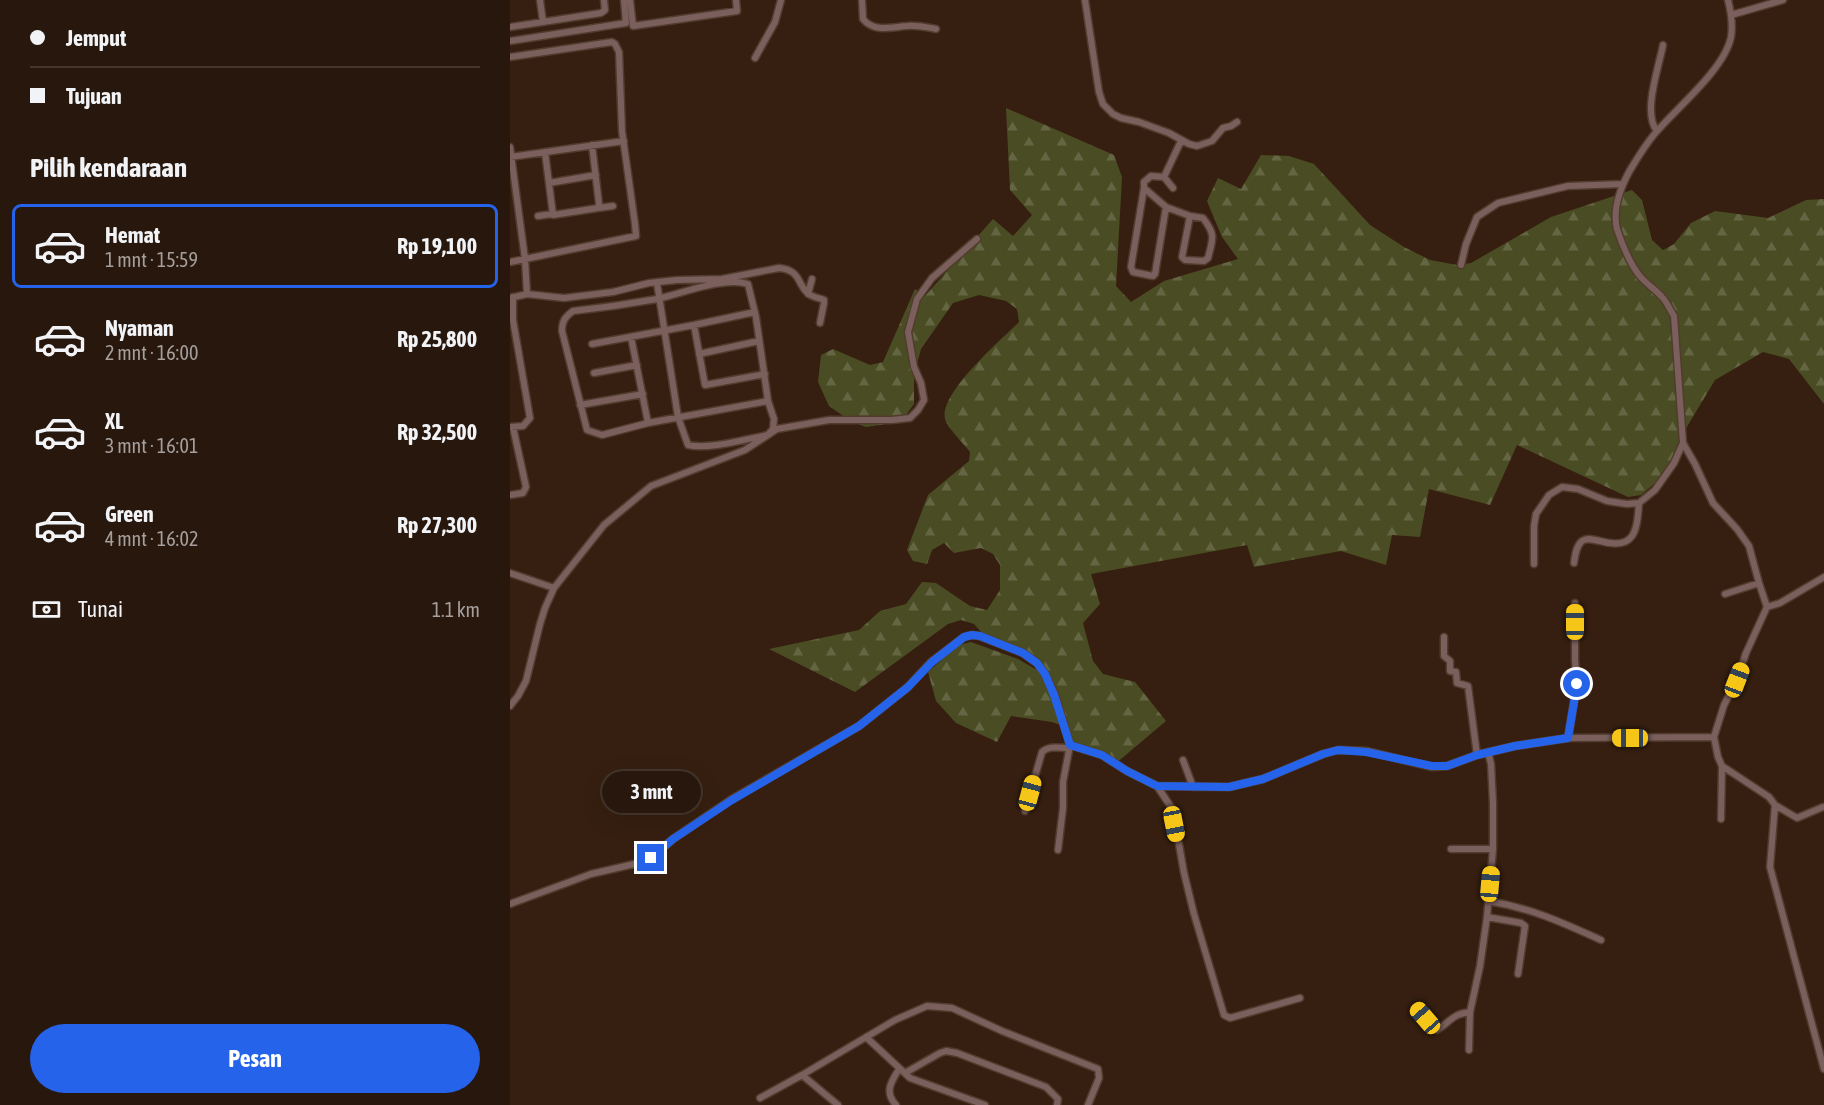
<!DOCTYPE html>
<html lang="id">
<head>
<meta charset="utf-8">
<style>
  body { margin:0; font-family:"Asap Condensed",sans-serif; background:#302015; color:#f1f3f6; height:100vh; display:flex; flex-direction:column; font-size:22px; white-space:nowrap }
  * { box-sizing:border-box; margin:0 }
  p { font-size:20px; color:#a59f9d }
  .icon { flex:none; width:33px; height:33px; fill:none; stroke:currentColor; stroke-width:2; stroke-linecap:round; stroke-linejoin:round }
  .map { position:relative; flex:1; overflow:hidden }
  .side { display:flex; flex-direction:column; background:#28170c; width:510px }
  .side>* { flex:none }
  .banner { display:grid; align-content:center; height:132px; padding:0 30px; background:#28170c }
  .end { position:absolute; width:27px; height:27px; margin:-14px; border:8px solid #2563eb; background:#fff; box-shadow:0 0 0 3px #fff }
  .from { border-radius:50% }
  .bubble { position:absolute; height:42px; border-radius:21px; background:#28170c; box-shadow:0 6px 24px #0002,0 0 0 2px #44362d; font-size:20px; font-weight:700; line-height:42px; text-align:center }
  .car { position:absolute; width:18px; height:36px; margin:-18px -9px; border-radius:8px; box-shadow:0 0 4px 2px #0007; background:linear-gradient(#f5c518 24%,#345 0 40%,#f5c518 0 76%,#345 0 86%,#f5c518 0) }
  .banner b { display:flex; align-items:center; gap:21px; height:57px; font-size:22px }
  .banner b+b { border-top:2px solid #44362d }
  .banner i { width:15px; height:15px; background:#f1f3f6 }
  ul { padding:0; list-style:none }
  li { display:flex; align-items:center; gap:18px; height:84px; margin:0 12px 9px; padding:0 18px; border:3px solid transparent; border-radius:9px }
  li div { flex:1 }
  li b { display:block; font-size:22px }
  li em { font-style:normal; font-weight:700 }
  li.on { border-color:#2563eb }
  li>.icon { width:54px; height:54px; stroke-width:1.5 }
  h2 { padding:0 30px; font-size:27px; line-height:72px }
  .pay { display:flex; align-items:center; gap:15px; height:66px; padding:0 30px; font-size:22px }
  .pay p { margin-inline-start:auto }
  .button { display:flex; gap:12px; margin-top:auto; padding:12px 30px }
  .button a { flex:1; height:69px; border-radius:36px; background:#2563eb; color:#fff; font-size:24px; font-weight:700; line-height:69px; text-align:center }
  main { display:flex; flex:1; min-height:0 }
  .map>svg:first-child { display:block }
</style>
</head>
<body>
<main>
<section class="side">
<div class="banner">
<b><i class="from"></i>Jemput</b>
<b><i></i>Tujuan</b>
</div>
<h2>Pilih kendaraan</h2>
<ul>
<li class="on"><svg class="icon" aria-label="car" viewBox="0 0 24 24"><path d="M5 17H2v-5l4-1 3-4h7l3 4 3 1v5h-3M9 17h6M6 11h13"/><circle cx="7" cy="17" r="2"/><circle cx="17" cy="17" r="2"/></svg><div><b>Hemat</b><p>1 mnt · 15:59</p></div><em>Rp 19,100</em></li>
<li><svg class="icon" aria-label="car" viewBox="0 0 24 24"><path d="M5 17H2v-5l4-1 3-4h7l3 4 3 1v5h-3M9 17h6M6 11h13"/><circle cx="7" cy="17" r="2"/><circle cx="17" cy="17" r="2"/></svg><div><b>Nyaman</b><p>2 mnt · 16:00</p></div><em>Rp 25,800</em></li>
<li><svg class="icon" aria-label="car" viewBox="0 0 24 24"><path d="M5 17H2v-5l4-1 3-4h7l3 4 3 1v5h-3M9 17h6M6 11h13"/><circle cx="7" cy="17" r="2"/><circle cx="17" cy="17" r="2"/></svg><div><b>XL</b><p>3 mnt · 16:01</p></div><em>Rp 32,500</em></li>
<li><svg class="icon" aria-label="car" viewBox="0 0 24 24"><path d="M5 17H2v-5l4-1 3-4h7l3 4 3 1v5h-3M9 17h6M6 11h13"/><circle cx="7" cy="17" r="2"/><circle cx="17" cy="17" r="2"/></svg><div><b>Green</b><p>4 mnt · 16:02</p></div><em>Rp 27,300</em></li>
</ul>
<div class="pay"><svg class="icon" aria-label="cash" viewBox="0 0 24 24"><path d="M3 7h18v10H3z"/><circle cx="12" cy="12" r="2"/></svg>Tunai<p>1.1 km</p></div>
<div class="button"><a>Pesan</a></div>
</section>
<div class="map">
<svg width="1314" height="1105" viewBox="0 0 1314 1105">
  <defs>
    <pattern id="forest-firs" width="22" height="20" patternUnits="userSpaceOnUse" patternTransform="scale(1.5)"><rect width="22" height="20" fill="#4a4c23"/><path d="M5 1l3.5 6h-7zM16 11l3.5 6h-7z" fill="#646542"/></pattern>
  </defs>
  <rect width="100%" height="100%" fill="#361f10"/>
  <path fill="url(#forest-firs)" d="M496,108L604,155L612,177L606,286L621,302L654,281L728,259L712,237L697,201L708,178L731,189L751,155L779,156L804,164L860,225L894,247L920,260L947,265L961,263L1041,217L1122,190L1132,200L1142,240L1153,250L1164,244L1181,223L1205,211L1258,218L1296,200L1314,199V404L1279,359L1253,352L1205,380L1169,440L1167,454L1152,477L1131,495L1118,497L1007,445L980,505L919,489L910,537L882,535L876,565L831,551L744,567L737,545L581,574L590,604L573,623L583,661L593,674L625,682L656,721L605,764L561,744L554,726L542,722L501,716L487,742L446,723L426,701L418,672L448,645L461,642L508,659L539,677L525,656L473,634L464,624L451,620L438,624L345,692L259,649L349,630L370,611L396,604L412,582L426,583L460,606L477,610L490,590V565L483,554L471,548L444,553L434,543L422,550L417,564L403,561L397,550L418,495L459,461L460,452C454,444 437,427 435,419C429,393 491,340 509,322L507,309L496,301L469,295L443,303L411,349L404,375V404L396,415L384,423L356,427L342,422L319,406L308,382L311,355L323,349L360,365L373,362L405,289L415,296L483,219L503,236L522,215L500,190Z"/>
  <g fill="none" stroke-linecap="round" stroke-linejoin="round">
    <g stroke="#523c2e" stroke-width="9">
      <path id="street" d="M30,0L33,22
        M120,0L123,26L227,11L226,0
        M352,0L353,19C364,33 382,27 397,26C407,25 416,27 426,29
        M575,0L589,92L593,104L603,114L611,118L629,122L659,133L679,144L687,146L702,141L713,128L721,126L727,122
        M1221,15L1273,0
        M0,27L91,13L95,10L94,0
        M0,41L116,23L114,0
        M0,57L102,42L105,44L109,52L112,131L125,224L126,236L15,259L17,294
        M245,58L265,22L271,0
        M1147,131C1132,113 1149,67 1153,45
        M0,147L15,259L0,262
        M35,152L43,215L88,208L89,204L82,145
        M0,157L114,141
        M654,177L671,141
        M39,183L86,175
        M634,188V182L641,176L654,177L663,188
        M656,207L645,274L643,276L623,272L621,267L634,188L656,207L680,216
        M88,208L103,206
        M28,216L42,214
        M680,216L693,218C706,235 703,238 698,258L694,261L675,260L672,257Z
        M951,265L956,244L967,217L988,203L1058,186L1113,184
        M147,283L168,417L178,445C200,450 235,439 258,435L263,429L264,419L258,401L246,317L238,284C215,276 170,294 147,299C119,304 91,308 63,311C55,317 52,321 52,331L77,430L92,435L138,423L258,401
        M298,294L302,279
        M0,298L17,294L54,298L103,292L139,283L167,280L212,279L269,268C292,270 287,286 299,294C302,297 309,298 314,300V303L310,323
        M184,325L195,385L255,374
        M121,337L138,423
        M82,344L184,325L245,312
        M189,354L249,341
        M84,373L127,365
        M70,405L133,394
        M0,427L13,426L20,418L3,320V297
        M0,495L13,493L16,487L3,427
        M1064,563C1065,556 1066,546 1072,541C1078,537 1083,540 1090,541C1125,551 1127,531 1129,503
        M1024,564V526L1026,514L1039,495L1052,487L1068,489L1097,501L1117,504L1129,503L1145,490L1164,463L1173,443L1164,316C1160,310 1157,302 1152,297C1145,289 1135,283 1129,275C1119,262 1112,244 1107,229C1102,209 1110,189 1119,172C1128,157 1136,143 1148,130C1169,106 1215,68 1221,37C1223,25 1221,12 1218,0
        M0,573L44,588
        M1215,594L1249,583
        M1257,607L1270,603L1314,577
        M934,637V656L940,661V671L946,672L947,683L958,686L967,755
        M0,706L8,696L16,681L30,624L35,608L44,588L94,525L141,486L235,450L267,429L319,420H382L400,418L408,410L414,400L411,383L404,367L398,332L407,299L422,278L467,239
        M1204,737L1208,757L1212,766L1259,797L1265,805L1260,867L1314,1069
        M1058,738L1067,684L1065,660V603
        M673,760L683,787
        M647,786L663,810L674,873L684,914L714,1015L720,1018L790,998
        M1265,805L1287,818L1313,807
        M515,811L532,752C539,745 550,748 559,748
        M1211,819L1212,766
        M941,849H983
        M548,850L553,808V782L560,745
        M978,901C1021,908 1051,922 1091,940
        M0,904L81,874L133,862L141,858L163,839L222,799L349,726L398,687L421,662L454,637L462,635L470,636L513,653L527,663L535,674L545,695L560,745L592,755L617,771L647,786L719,787L753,779L813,754L828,750L857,751L922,767L937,766L967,755L1005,746L1058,738L1204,737L1214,705L1227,680L1236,653L1257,607L1249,583L1239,546L1227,529L1203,503L1185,464L1173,443
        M977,917L1011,923L1015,926L1008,974
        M907,1008L927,1030C940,1022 942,1014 960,1012
        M356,1037L400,1078L475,1105
        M959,1050L960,1012L970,966L977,917L983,849V803L981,764L978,752
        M395,1073L430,1053L436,1051L447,1053L536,1087L548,1099L547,1105
        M292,1075L328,1105
        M250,1098L292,1075L385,1020L417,1006L442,1008L492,1031L588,1069L589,1078L578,1105
        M386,1105C374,1092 381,1082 389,1069"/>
    </g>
    <use href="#street" stroke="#7a5f5d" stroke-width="6"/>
  </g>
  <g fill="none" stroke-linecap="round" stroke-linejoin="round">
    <path stroke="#2563eb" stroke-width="8" d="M141,858L163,839L222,800L349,726L398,687L422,662L454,637L462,635L470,636L513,653L527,663L535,674L544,695L560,745L592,755L617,771L647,786L719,787L753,779L813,754L828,750L856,752L922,766H937L967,755L1005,746L1058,738L1067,684"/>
  </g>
</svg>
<i class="end from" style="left:1067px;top:684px"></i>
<i class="end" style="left:141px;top:858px"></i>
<div class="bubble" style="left:92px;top:771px;width:99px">3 mnt</div>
<i class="car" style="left:1065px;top:622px;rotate:0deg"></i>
<i class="car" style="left:1227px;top:680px;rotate:21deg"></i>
<i class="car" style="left:1120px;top:738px;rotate:270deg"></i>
<i class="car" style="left:520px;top:793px;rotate:15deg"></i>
<i class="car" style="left:664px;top:824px;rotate:169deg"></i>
<i class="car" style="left:980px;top:884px;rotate:5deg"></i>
<i class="car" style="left:915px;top:1018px;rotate:319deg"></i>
</div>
</main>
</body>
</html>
